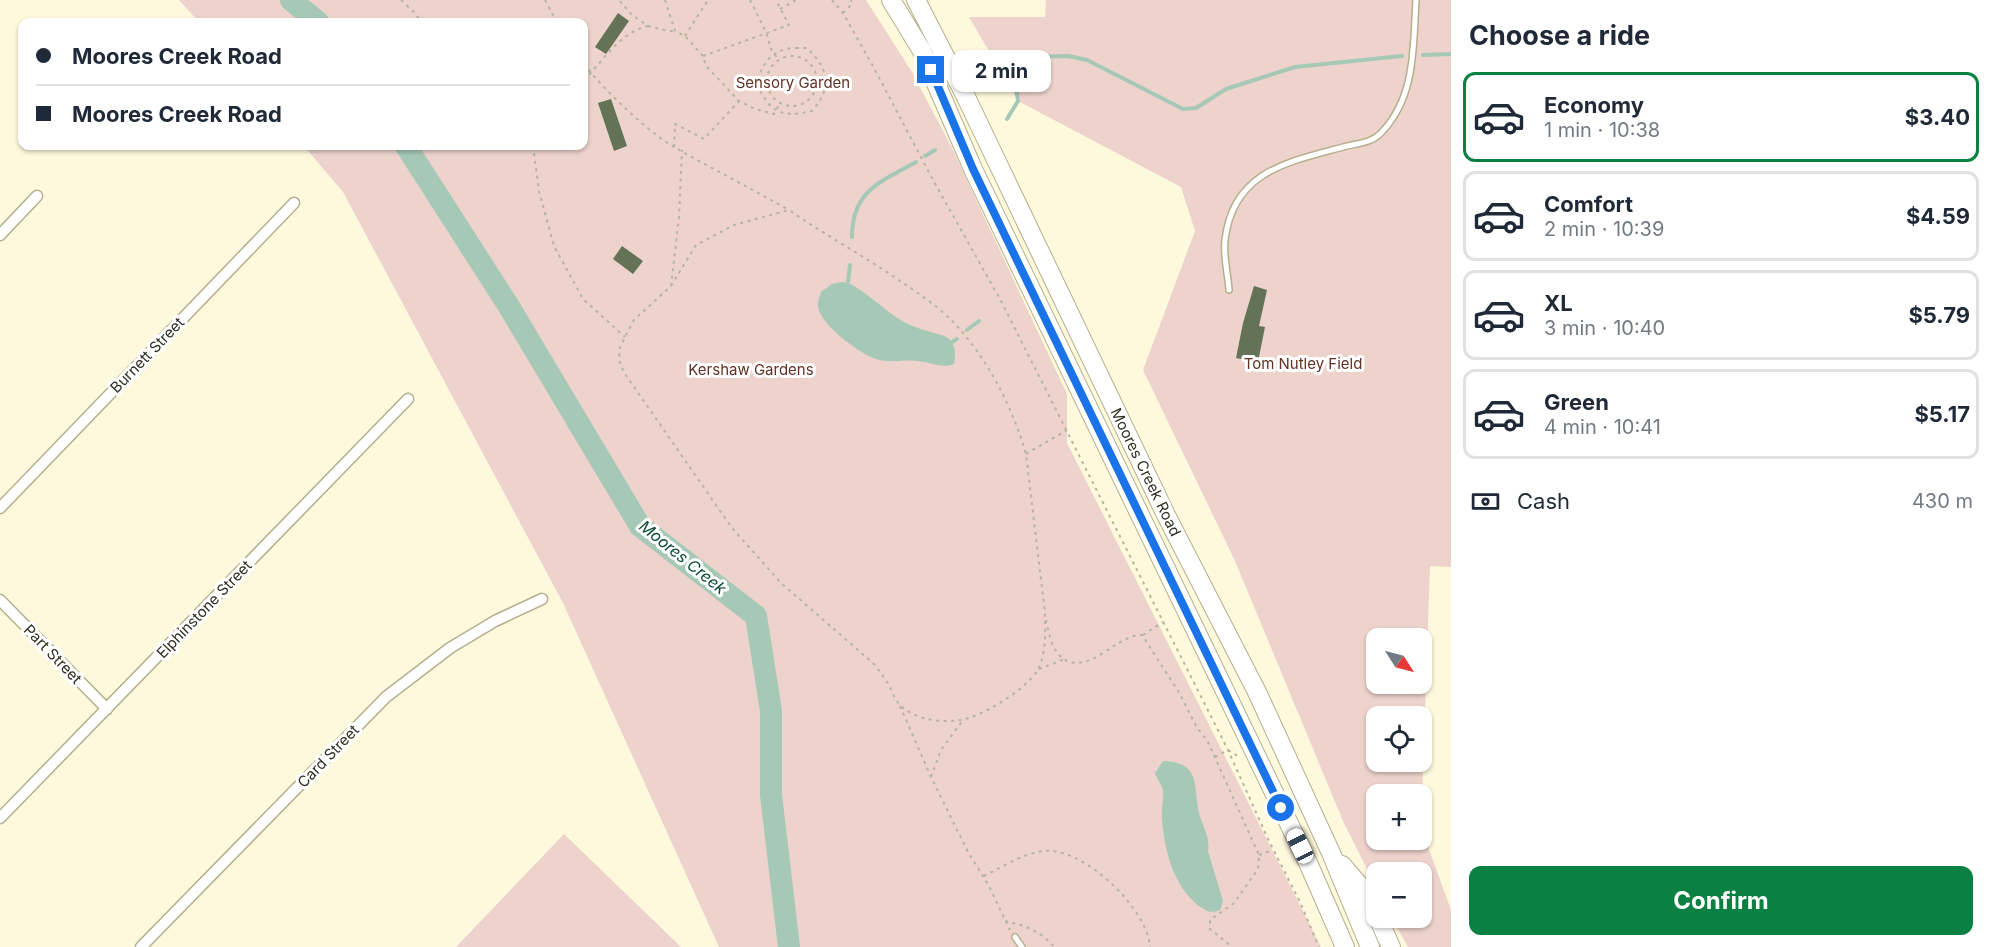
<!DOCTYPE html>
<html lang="en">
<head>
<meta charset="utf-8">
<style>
  body { margin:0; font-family:Inter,sans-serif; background:#f6f6f7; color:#1f2937; height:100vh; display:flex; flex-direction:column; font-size:22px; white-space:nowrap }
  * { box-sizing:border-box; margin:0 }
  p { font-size:20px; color:#747a83 }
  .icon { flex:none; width:33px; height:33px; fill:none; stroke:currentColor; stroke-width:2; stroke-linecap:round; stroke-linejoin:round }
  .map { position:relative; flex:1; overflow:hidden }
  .side { display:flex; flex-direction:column; background:#fff; width:540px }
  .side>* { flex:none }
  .banner { position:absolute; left:18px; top:18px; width:570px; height:132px; border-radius:12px; box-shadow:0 2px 4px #0004; display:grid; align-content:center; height:132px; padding:0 18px; background:#fff }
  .needle { width:39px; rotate:126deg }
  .tools { position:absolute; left:1366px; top:628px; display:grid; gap:12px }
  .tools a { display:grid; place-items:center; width:66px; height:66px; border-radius:12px; background:#fff; box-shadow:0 2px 4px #0004; font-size:30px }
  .end { position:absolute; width:27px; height:27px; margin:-14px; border:8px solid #1a73e8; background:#fff; box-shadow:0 0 0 3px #fff }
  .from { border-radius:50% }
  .bubble { position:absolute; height:42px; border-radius:12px; background:#fff; box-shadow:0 2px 4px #0004; font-size:20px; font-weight:700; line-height:42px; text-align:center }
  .car { position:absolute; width:18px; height:36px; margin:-18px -9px; border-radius:8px; box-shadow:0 0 4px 2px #0007; background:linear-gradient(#fff 24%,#345 0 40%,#fff 0 76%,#345 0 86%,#fff 0) }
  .banner b { display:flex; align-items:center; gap:21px; height:57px; font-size:22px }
  .banner b+b { border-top:2px solid #e0e1e3 }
  .banner i { width:15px; height:15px; background:#1f2937 }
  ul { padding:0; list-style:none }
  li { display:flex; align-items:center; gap:18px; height:90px; margin:0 12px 9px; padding:0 6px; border:3px solid #e0e1e3; border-radius:12px }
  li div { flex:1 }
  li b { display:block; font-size:22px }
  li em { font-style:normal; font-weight:700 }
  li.active { border-color:#0b8043 }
  li>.icon { width:54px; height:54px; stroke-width:1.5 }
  h2 { padding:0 18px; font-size:27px; line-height:72px }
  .pay { display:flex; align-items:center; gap:15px; height:66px; padding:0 18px; font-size:22px }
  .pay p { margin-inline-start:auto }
  .cta { display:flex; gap:12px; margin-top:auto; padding:12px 18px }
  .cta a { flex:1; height:69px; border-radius:12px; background:#0b8043; color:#fff; font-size:24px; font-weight:700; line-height:69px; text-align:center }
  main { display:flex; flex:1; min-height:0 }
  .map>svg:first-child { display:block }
</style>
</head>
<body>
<main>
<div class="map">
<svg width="1451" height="947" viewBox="0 0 1451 947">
  <rect width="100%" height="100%" fill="#fef9dd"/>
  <path fill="#edd3cc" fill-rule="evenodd" d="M179,0H866L912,72L951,146L1067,394V443L1321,947H719L563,603L343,192L304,146H584V22H199Z
    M1046,0H1451V567L1430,566L1422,800V795H1377V840H1422V830L1451,910V947H1408L1392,918H1422V873H1377V889L1343,821L1235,561L1143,370L1195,231L1181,187L1018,101L969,17H1045ZM1377,639H1422V684H1377ZM1377,717H1422V762H1377Z
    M564,834L681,947H456Z"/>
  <path fill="#a6c8b6" d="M842,282C856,282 883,309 896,317C906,324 919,329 931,332C936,334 944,335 948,338C956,345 956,355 954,364C942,369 931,362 918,361C905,359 892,363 880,360C863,357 819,324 818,306C817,302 820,296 821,292L832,284Z
    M1163,761C1205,762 1191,791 1201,819C1205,831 1210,839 1208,851L1223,901L1220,910C1211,914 1206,911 1199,906C1173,886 1164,849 1162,818C1161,809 1164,799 1163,790C1162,785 1157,779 1155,773Z"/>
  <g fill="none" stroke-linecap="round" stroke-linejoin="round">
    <path stroke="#a6c8b6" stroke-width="4" d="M1423,55L1451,54
      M1007,119L1018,101L1015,80L1023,57L1068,56L1087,60L1183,109L1196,108L1226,89L1295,67L1402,56
      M925,156L935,150
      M852,237C852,190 881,182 916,162
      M848,282L850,265
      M967,330L979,321
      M952,342L957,339"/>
    <path stroke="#a6c8b6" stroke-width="22" d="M291,0L318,22
      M406,146L508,305L640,526L756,616L771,711V795L789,947"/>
  </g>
  <path fill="#647256" d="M618,13L629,21L606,54L595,47Z
    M611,99L627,146L614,151L598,103Z
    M622,246L643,261L633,274L613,259Z
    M1254,286L1267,290L1259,326L1265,327L1258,362L1236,358L1243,323Z"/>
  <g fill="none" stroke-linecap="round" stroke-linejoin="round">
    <g stroke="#b5af8d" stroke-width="8">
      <path id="service" d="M1229,290C1228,274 1223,256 1225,240C1233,171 1288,162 1343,147C1357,143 1370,144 1381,133C1416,97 1413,47 1416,0
        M1015,937L1022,947"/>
    </g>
    <g stroke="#b5af8d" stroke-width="13">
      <path id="minor" d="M0,235L37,196
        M0,508L294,203
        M0,600L107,709
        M0,818L408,399
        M141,947L386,697L450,648L495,621L542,599"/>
    </g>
    <g stroke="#b5af8d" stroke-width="20">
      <path id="trunk" d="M891,0L922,51L973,169L1309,865L1345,947
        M916,0L966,97L1166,515L1257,692L1331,853L1370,947
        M1342,865L1366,893L1377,917
        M1378,918L1391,947"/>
    </g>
    <path stroke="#b8b49d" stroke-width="2" stroke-dasharray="3 4.5" stroke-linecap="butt" d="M401,0L415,13L421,22
      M545,0L557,22
      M665,0L675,31L685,36L703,56L706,66L739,101L755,109L774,114L780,103
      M750,0L766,32L771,49L778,59
      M832,0L843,13L874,68L933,180L1000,299L1228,750L1268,839L1300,902L1319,947
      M780,9L796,0
      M843,13L852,4L851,0
      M648,26L668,31H674
      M685,36L708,0
      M796,48H807C829,70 833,86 812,111C782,118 769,113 757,83C762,63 773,48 796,48Z
      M767 81a25 25 0 1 1 50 0a25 25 0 1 1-50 0Z
      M703,56L789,25L776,0
      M584,64C602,88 648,132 674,147C711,168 750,188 787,209
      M584,80C604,60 619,33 648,26L632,15L619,0
      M533,146L539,191L554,246L583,299L625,337
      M674,147L675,124L704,139L739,101
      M671,286L696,245L734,225L789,210C825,235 864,256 900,281C923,296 946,312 963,333C992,367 1014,412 1026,454L1045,613C1045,631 1047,654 1037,671C1025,690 982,717 960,720C941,723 915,720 900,705C895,700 892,691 889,685C884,677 879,670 873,663L782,584L732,528L625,374L620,364L619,350L625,337L634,320L671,286L679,217L682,150
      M1026,454L1067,430
      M1046,620C1050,640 1056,668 1084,662C1094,660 1107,650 1117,644C1125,640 1133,634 1142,635L1180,694L1196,726L1208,742L1259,855L1258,869L1234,903L1210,920V929L1232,947
      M1143,635L1163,622
      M1039,669L1065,659
      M900,706L931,777L968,852L989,886L1010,930
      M1215,757L1228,750L1239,757
      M931,777L941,750L963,720
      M1259,855L1273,850
      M984,876C1002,867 1022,854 1043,851C1083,846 1148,909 1150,947
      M1005,921C1024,925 1041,931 1054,947"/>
    <use href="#service" stroke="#fff" stroke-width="5"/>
    <use href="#minor" stroke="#fff" stroke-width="10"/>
    <use href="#trunk" stroke="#fff" stroke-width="18"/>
  </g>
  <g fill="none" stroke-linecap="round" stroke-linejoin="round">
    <path stroke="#1a73e8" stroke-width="8" d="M931,70L973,169L1281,808"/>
  </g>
  <g text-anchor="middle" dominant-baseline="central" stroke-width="6" stroke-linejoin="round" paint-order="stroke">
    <g font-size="15" fill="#623124" stroke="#fff">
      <text x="793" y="82">Sensory Garden</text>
      <text x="1303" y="363">Tom Nutley Field</text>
      <text x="751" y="369">Kershaw Gardens</text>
    </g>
    <g font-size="15" fill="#302e20" stroke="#fff">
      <text transform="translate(147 355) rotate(-46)">Burnett Street</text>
      <text transform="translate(1146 472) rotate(64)">Moores Creek Road</text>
      <text transform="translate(204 609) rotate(-46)">Elphinstone Street</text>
      <text transform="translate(53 654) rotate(46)">Part Street</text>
      <text transform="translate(328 756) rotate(-46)">Card Street</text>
    </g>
    <g font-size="16" font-style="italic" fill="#094a31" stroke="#fff">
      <text transform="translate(683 557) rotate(39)">Moores Creek</text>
    </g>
  </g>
</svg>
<div class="tools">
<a><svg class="needle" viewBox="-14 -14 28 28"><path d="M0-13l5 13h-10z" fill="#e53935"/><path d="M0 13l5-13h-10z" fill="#747a83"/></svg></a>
<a><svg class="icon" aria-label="locate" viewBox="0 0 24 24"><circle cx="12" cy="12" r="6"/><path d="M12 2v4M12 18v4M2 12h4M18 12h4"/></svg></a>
<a>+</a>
<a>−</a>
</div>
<i class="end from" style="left:1281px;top:808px"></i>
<i class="end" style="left:931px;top:70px"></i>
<div class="bubble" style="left:952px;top:50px;width:99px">2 min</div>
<i class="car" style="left:1300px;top:846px;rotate:334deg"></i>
<div class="banner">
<b><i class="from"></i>Moores Creek Road</b>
<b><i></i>Moores Creek Road</b>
</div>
</div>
<section class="side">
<h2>Choose a ride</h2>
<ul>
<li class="active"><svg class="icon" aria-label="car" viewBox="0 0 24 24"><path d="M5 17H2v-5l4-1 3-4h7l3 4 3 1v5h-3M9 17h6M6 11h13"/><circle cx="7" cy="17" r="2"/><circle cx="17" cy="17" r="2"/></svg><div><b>Economy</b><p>1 min · 10:38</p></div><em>$3.40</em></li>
<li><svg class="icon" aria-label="car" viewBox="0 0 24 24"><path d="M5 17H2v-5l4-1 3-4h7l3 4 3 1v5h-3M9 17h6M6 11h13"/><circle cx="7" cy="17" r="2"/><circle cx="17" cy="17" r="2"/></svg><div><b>Comfort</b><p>2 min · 10:39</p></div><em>$4.59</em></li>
<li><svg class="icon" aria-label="car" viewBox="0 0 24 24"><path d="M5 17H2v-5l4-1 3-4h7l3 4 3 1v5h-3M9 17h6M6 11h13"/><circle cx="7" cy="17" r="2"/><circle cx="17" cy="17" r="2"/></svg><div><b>XL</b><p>3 min · 10:40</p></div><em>$5.79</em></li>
<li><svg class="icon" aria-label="car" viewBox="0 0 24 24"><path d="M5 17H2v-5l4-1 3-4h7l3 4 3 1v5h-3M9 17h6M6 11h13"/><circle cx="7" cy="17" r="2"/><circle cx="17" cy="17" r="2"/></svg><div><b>Green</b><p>4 min · 10:41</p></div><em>$5.17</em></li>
</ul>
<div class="pay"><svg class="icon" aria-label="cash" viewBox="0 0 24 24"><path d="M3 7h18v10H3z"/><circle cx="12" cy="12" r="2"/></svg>Cash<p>430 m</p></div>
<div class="cta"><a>Confirm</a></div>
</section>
</main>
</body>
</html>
